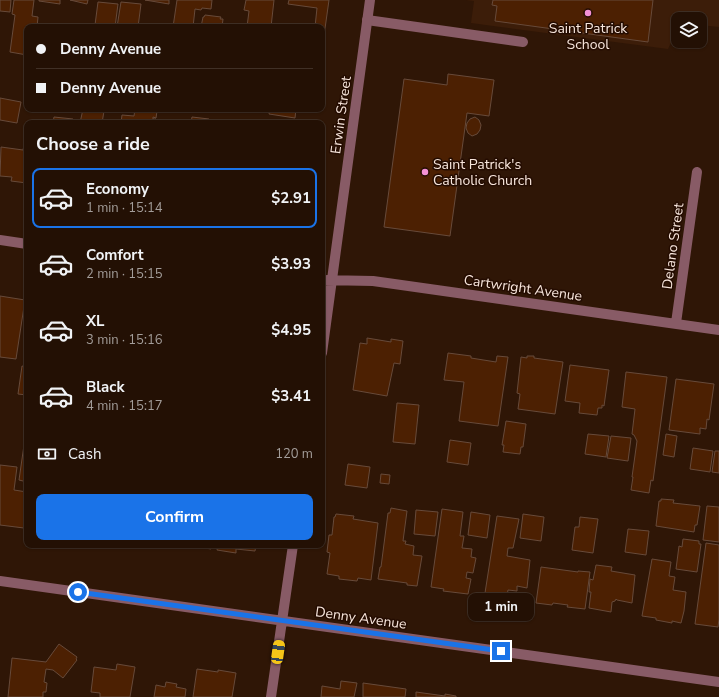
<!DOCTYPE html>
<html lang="en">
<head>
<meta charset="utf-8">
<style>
  body { margin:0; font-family:"Nunito Sans",sans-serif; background:#2b190e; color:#f1f3f6; height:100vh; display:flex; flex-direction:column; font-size:15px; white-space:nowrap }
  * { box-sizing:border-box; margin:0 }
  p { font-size:13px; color:#a39d9a }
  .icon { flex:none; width:22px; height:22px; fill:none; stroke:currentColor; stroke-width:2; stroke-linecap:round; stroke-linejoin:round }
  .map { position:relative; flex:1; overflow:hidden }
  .side { position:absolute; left:24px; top:120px; width:301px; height:428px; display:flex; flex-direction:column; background:#231004; border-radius:8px; box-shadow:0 1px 3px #0004,0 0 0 1px #403026 }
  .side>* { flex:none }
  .hud { position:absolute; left:24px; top:24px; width:301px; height:88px; border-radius:8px; box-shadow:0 1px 3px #0004,0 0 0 1px #403026; display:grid; align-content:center; height:88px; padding:0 12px; background:#231004 }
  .controls { position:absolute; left:671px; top:12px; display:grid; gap:8px }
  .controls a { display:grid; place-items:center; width:36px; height:36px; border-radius:8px; background:#231004; box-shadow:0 1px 3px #0004,0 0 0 1px #403026; font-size:20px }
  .end { position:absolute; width:18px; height:18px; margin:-9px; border:5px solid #1a73e8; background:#fff; box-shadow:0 0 0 2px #fff }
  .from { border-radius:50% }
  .bubble { position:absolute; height:28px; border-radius:8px; background:#231004; box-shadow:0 1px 3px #0004,0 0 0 1px #403026; font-size:13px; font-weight:700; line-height:28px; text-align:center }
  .car { position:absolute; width:12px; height:24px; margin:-12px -6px; border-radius:5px; box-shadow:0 0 3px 1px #0007; background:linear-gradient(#f5c518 24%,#345 0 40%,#f5c518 0 76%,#345 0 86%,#f5c518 0) }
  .hud b { display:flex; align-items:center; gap:14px; height:38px; font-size:15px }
  .hud b+b { border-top:1px solid #403026 }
  .hud i { width:10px; height:10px; background:#f1f3f6 }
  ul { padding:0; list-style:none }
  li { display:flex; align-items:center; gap:12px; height:60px; margin:0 8px 6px; padding:0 4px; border:2px solid transparent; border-radius:8px }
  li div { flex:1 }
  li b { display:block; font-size:15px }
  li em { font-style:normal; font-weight:700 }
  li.current { border-color:#1a73e8 }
  li>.icon { width:36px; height:36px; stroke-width:1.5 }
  h2 { padding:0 12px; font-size:18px; line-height:48px }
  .pay { display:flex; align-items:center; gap:10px; height:44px; padding:0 12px; font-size:15px }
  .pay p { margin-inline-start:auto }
  .cta { display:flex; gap:8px; margin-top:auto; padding:8px 12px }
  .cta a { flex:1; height:46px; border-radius:8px; background:#1a73e8; color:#fff; font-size:16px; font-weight:700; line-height:46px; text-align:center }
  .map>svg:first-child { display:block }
</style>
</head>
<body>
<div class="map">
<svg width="719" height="697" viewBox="0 0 719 697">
  <rect width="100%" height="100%" fill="#2f1606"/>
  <path fill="#3c1d09" d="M466,0H719V27L700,25V19H678V28L668,49L471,23L474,1Z"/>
  <path fill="#4c2002" stroke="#674a3a" d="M0,0H11L10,12L0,11Z
    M14,0H34L32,16L38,17L37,27H27V55L10,52L15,15L12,14Z
    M39,0H60V4L39,1Z
    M70,0H88L87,4Z
    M145,0H169V4Z
    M177,0H212L211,9L202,8L201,10L195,9L193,27H173Z
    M246,0H274L271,27H247L249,11L244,10Z
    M289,0H329L322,50V27H315L317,8L288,4Z
    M493,0H653L648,42L495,21L497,6L492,5Z
    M98,2L118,4L115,27L95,25Z
    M121,2L141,4L138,27H117Z
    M205,15L221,17L220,19H223L222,27H201L203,17H204Z
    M448,74L494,80L489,116L467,113L450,236L384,227L404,79L447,85Z
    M0,98L21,102L17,123L0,120Z
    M83,109L104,111L102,123H80Z
    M135,109H154L153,111H157L156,118L153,117V119H156L155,123H121L122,115L134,116Z
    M270,109H296L295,118L269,114Z
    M54,117L73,119L72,123H53Z
    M192,117L209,119L208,123H191Z
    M475,117L479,120L481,125L480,130L477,134L472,136L468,133L466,128L467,123L470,119Z
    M24,145H27V183L11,181L12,177L0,176L1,147L23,150Z
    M0,296L25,300L16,359L0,357Z
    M367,338L391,342V339L403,341L400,364L394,363L387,396L353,390L360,343L367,344Z
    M448,353L471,356V358L496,362L497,356L508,357L498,426L459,421L464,382L444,380Z
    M527,356H534V358L563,362L555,414L518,409L520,394L517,393L521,357L527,358Z
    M570,365L609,370L604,406L602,405V408H598L597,415L579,413L580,403L565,401Z
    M22,366L27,367V395L18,394Z
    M626,372L667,377L653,481L651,480L649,493L631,490L633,477H632L637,441L634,435L632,434L635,409L622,407Z
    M676,379L714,384L709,420L707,419L706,429L700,428V434L669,430Z
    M397,403L419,405L415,444L393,442Z
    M506,421L526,424L523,447H521L520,454L503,452L504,445H502Z
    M26,431H27V482L19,480Z
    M588,434L609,436L606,457L585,454Z
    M666,434L677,436L674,457L663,455Z
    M611,436L631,438L628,461L607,458Z
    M450,440L471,443L468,465L447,462Z
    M693,448L713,451L710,472L690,469Z
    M715,451H719V473L712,472Z
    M348,464L370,467L367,488L345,485Z
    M0,465L17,467L14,490L27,492V525L24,524V528L0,525Z
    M381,474L390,475L389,484L380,483Z
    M661,499L674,500L673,503L700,506L697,525H695L694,532L656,526L659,501H661Z
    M707,506L719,507V542L703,540Z
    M391,508L407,511L403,541H406L405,544L414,546L413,555L422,556L417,586L407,585V583L378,579L380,567H381L388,513H390Z
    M442,509L463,512L460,536H464L462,548L472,549L471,557L476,558L473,573L467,572L466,578L471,579L468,594L443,591L444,589L431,587Z
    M416,510L438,512L435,536L414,534Z
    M471,512L490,515L487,538L468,535Z
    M336,514L354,516L353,519L378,523L371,580L358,578L357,581L339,579V576L327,574L330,553L327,552L329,535H332L334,517H335Z
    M523,514L544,517L541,541L520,538Z
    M497,516L519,519L513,548H508L507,556L530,560L527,588L517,586V591L508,590L507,596L485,593Z
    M580,517L598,519L593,553L572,550L575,527H579Z
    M628,529L649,531L646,555L625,552Z
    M683,539L699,541V544H701L697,572L676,569L679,546L682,547Z
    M706,543L719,545V619L718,627L695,624Z
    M188,545H212L211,549Z
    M218,545H256L255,551L236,549V553L217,550Z
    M652,559L671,562L669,576L675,577L673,590L686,592L684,611L681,623L672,621V623L656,620V618L642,616Z
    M596,565L612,567L611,571L635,575L632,603L617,600L616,599L615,601L612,602L611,612L589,608L591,592H589L590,579L593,580Z
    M541,567L578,572V571L590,572L585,609L567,607L568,605L553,603L552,605L536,603Z
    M59,644L77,657L76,659L77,660L63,678L53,670L46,669L44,682L47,683L46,692H43V697H8L12,658L46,662Z
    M117,664L135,667L130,697H100V693L91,692L94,667L116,670Z
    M197,669L218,672V670L236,673L232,697H193Z
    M341,681L357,683L354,697H321L322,686L340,689Z
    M166,682L177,684L176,687L186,689L185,697H154L156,685L165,687Z
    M363,683L406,689L405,697H363Z
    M416,692L445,696V694L456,696V697H416Z"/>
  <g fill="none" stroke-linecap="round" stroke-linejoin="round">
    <path stroke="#885b66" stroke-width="10" d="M367,20L523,42"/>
    <path stroke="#885b66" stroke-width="10" d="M0,240L27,244
      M322,280L373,281L719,330
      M676,323L697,172
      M322,353L370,0
      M0,581L719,682
      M271,697L293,545"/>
  </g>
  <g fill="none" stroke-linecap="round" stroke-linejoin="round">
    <path stroke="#1a73e8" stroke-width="5" d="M78,592L501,651"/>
  </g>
  <g fill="#f391d5" stroke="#240c01" stroke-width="1.5">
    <circle cx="588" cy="13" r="4"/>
    <circle cx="425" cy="172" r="4"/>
  </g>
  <g text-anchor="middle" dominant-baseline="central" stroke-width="3" stroke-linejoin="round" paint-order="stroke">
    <g font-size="14" fill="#f8e6dc" stroke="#240c01">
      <text x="588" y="28">Saint Patrick<tspan x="588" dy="16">School</tspan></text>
      <text x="433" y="164" text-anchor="start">Saint Patrick's<tspan x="433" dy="16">Catholic Church</tspan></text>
    </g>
    <g font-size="14" fill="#f8e6dc" stroke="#240c01">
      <text transform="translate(341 115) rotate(-82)">Erwin Street</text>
      <text transform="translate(673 246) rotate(-82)">Delano Street</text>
      <text transform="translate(523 288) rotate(8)">Cartwright Avenue</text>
      <text transform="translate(361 618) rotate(8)">Denny Avenue</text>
    </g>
  </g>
</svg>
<div class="controls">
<a><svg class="icon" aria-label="layers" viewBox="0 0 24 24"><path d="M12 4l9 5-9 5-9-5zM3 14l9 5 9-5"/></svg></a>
</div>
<i class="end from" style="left:78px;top:592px"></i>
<i class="end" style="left:501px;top:651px"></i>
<div class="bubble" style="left:468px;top:593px;width:66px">1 min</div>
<i class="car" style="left:278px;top:652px;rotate:8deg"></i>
<div class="hud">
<b><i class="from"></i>Denny Avenue</b>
<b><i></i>Denny Avenue</b>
</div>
<section class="side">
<h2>Choose a ride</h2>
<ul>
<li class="current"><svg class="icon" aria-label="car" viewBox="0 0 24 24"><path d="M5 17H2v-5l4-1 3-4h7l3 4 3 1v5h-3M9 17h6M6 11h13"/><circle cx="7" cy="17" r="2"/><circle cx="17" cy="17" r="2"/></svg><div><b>Economy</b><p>1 min · 15:14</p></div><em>$2.91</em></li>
<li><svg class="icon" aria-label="car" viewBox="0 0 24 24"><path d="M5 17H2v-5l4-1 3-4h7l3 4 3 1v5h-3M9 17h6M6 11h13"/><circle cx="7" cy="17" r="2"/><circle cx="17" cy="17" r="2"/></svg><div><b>Comfort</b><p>2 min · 15:15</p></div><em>$3.93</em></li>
<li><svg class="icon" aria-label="car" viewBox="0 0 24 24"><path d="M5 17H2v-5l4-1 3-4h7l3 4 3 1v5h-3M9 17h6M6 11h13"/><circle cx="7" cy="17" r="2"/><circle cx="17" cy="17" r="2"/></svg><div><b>XL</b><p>3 min · 15:16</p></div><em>$4.95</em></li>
<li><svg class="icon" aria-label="car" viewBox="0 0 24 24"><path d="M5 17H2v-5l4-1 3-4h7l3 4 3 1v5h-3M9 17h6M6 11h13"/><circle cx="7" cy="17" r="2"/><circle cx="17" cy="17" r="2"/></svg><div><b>Black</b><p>4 min · 15:17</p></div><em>$3.41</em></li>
</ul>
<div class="pay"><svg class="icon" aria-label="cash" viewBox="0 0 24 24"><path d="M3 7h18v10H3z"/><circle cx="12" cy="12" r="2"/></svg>Cash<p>120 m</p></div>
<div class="cta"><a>Confirm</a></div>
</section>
</div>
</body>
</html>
